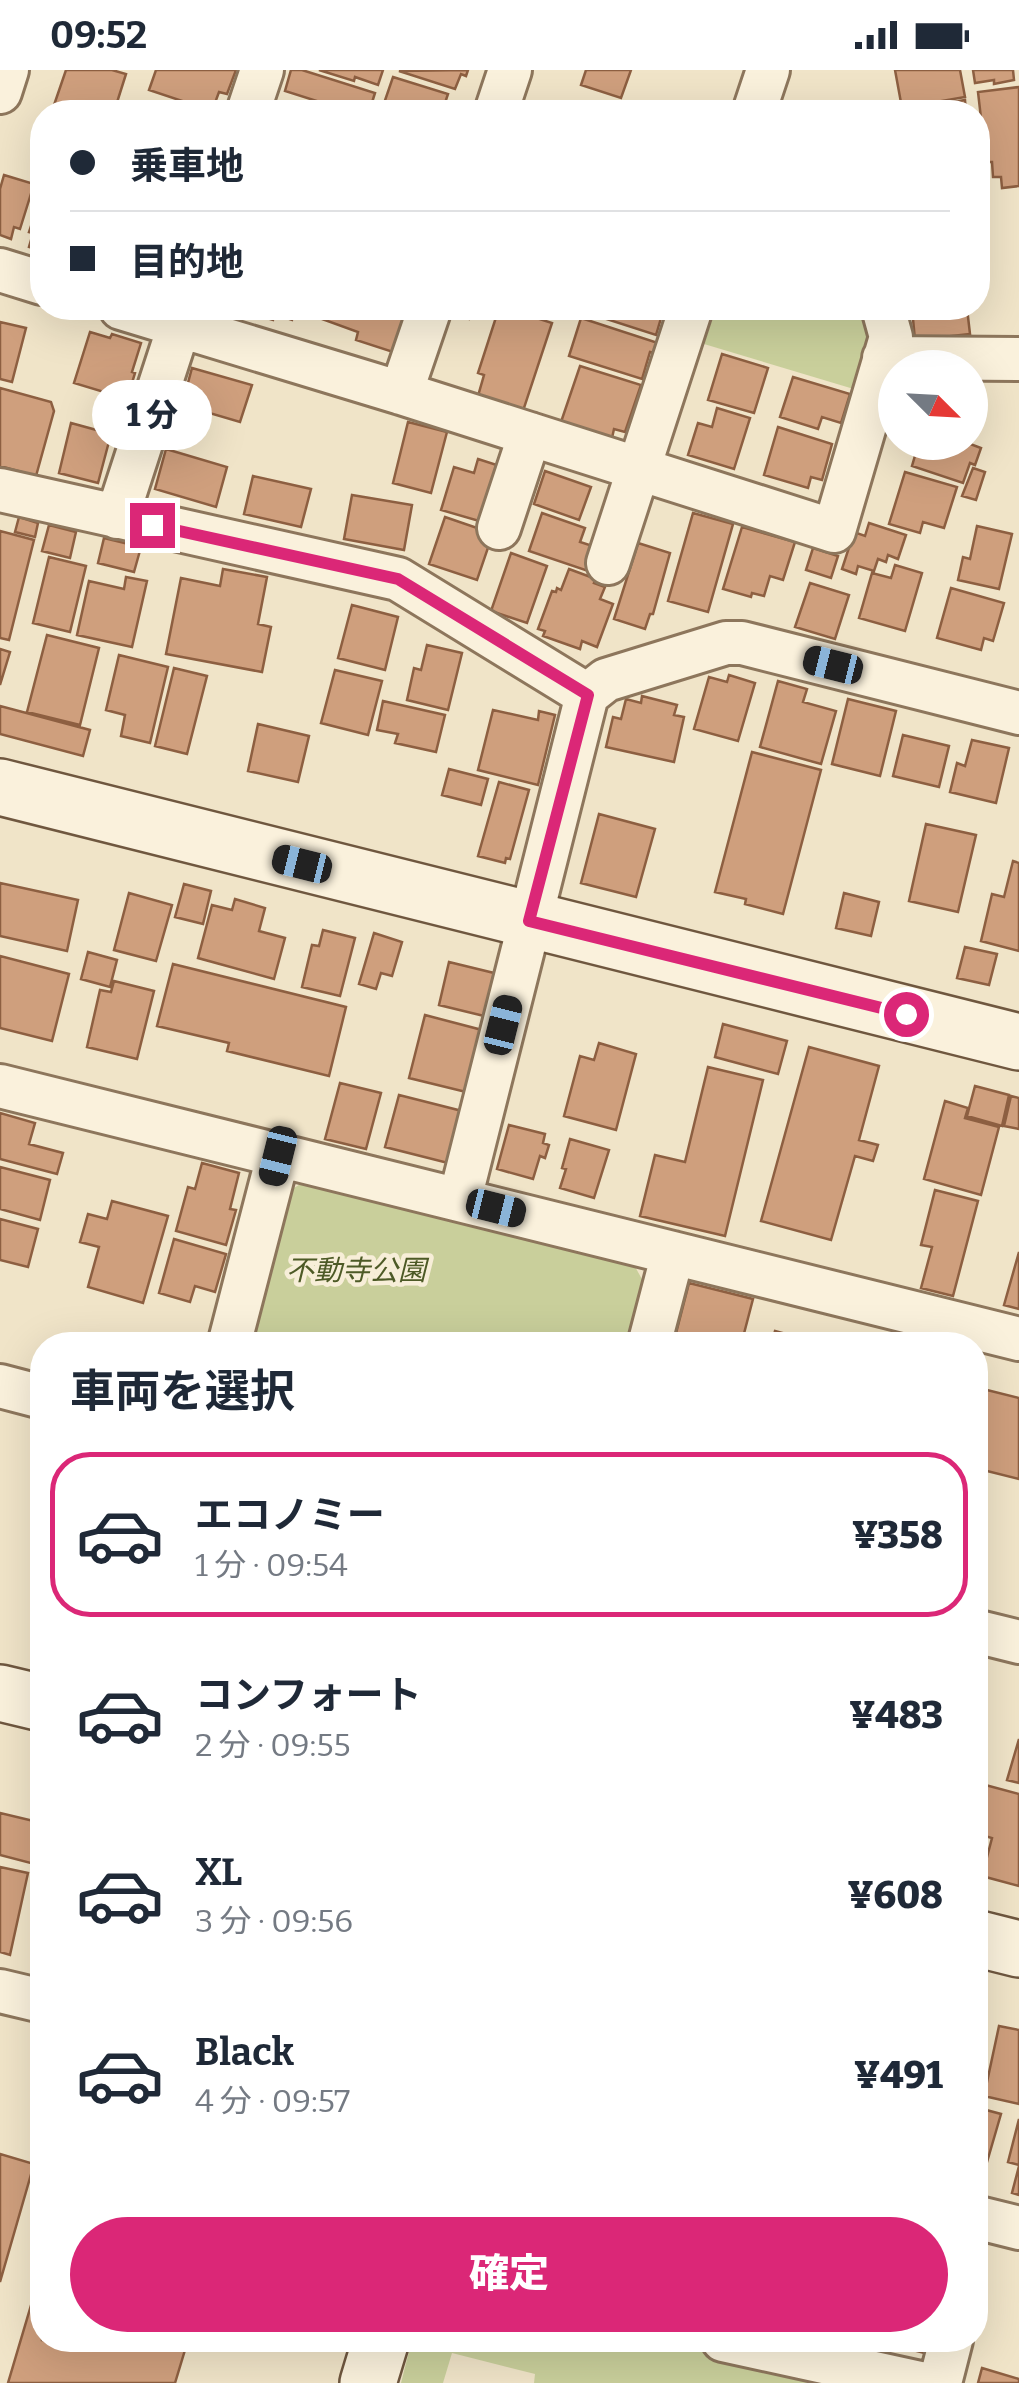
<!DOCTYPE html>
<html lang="ja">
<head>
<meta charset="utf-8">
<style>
  body { margin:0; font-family:Bitter,"Noto Sans JP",serif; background:#f2f2f3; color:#1f2937; height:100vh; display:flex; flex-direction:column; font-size:38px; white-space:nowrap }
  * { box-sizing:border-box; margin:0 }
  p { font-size:32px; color:#747a83 }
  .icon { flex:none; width:55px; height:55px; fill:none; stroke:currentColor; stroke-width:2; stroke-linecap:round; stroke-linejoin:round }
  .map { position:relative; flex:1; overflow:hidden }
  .side { position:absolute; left:30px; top:1262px; width:958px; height:1020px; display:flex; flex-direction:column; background:#fff; border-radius:40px; box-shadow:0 10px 40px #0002 }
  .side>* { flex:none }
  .hud { position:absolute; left:30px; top:30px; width:960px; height:220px; border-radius:40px; box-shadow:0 10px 40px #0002; display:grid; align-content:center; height:220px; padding:0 40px; background:#fff }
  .needle { width:65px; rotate:114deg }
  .buttons { position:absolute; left:878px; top:280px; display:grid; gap:20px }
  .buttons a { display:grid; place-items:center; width:110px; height:110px; border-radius:50%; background:#fff; box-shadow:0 10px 40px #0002; font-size:50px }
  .end { position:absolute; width:45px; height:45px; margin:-22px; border:12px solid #db2777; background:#fff; box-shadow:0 0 0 5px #fff }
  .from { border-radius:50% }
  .bubble { position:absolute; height:70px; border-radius:35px; background:#fff; box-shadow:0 10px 40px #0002; font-size:32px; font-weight:800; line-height:70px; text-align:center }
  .car { position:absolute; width:30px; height:60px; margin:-30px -15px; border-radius:12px; box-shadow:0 0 8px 2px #0007; background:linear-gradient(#222 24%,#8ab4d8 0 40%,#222 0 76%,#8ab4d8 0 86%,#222 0) }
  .hud b { display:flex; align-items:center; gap:35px; height:95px; font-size:38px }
  .hud b+b { border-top:2px solid #e0e1e3 }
  .hud i { width:25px; height:25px; background:#1f2937 }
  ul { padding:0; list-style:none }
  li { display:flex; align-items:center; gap:30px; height:165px; margin:0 20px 15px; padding:0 20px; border:5px solid transparent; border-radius:40px }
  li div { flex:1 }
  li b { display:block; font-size:38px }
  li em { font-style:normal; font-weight:800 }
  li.active { border-color:#db2777 }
  li>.icon { width:90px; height:90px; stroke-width:1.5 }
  h2 { padding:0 40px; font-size:45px; line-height:120px }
  .button { display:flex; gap:20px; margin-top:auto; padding:20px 40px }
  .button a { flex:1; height:115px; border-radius:60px; background:#db2777; color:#fff; font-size:40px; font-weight:800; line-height:115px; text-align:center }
  .status { display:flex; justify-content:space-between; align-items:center; height:70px; padding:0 50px; background:#fff; direction:ltr }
  .status svg { height:28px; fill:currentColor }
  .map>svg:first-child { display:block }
</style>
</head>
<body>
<div class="status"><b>09:52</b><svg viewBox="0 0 49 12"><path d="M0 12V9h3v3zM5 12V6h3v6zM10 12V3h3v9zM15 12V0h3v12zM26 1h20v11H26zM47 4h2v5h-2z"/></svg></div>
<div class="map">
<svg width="1019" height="2313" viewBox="0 0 1019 2313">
  <rect width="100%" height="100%" fill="#f0e4c8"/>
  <path fill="#c9cf9b" d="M716,238H860L869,273L857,320L704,274Z
    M307,1110L633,1193L643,1211L627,1275H250L289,1121Z
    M412,2270H658L844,2313H534L535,2304L452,2283L443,2313H401Z"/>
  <path fill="#cf9f7d" stroke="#8d5f41" stroke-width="2.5" d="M66,0H112L126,4L114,42H56V39L53,38Z
    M156,0H236L227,24L219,22L212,41L149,20Z
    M291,0H302L375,23L369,42H316L320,32L285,21Z
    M319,0H383L378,15L355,7L354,11Z
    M468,0L466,6L461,4L455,19L399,1Z
    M586,0H631L621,28L581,15Z
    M895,0H960L965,27L902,38Z
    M973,0H1013L1014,10L994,14V10L975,13Z
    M393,7L448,24L442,42H381Z
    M1019,17V116L1002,118L1001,107H993L992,92H986L978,22Z
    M965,30L966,42H936L935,35Z
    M571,32L599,42H566Z
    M4,105L34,114L20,159L14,157L11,169L0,165V119Z
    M42,123V181L29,177L33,163L29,162Z
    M260,238H307L305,244L295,240L292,250L275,244L273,250L257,245Z
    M326,238H410L396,283L356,270L358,262L322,249Z
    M459,238H473L469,249L456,244Z
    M499,238H506L552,253L523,341L478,326L484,305L478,303Z
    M597,238H664L656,265L594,245Z
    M912,238H967L970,264L915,270Z
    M581,248L658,273L655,283L650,282L642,309L569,286Z
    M0,252L26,258L12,312L0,309Z
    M90,262L110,268L112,264L141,273L132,302L135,303L127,329L74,313Z
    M722,284L768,298L754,343L708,330Z
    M580,296L641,315L625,362L614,359L612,368L561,352Z
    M192,298L252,315L240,352L182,335Z
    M793,307L850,324L841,353L822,347L818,359L780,347Z
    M0,318L51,332L54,341L36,406L0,396Z
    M970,321L977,323L972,338L980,340L972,365H970Z
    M717,338L750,348L734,399L688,385L698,353L712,357Z
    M408,352L447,362L431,423L393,413Z
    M71,353L111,364L98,413L59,403Z
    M778,357L832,374L822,410L811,407L808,418L764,405Z
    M919,372H965L981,378L975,395L970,393L963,413L912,396Z
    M166,379L227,397L216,437L155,419Z
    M478,389L503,397L486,453L441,440L454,397L474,403Z
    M973,398L985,402L976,430L962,426Z
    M545,401L591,417L579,450L534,434Z
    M905,402L957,417L944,458L923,452L920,463L889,454Z
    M253,406L311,419L301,457L244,444Z
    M352,425L412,435L404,480L344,469Z
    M542,443L585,458L580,472L602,479L594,503L529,481Z
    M693,443L733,454L708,542L668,531Z
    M19,447L38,453L35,467L15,462Z
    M445,447L486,461L491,469L477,510L429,494Z
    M869,453L906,465L898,489L888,485L886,492L878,489L874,501L858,496L856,504L842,499L854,462L865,466Z
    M49,455L76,462L70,488L42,481Z
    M977,456L1012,464L999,519L958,510L963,487L970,489Z
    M742,457L795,472L783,510L770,506L764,526L752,523L751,527L723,519Z
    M0,461L34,470L9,570L0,568Z
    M104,468L141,477L134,502L98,493Z
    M638,473L670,483L653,544H650L645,559L614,549Z
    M813,478L838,486L831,508L806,500Z
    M511,483L547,496L527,553L491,541Z
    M49,487L86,496L70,562L33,553Z
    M895,495L922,503L905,561L859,548L872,503L891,508Z
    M223,499L267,507L258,554L271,557L262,602L166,584L181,508L220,516Z
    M569,499L596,509L594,513L605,517L600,529L613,534L597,577L582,571L580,579L543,566L545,561L538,559L552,521L556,522L557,518L561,520Z
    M126,507L147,511L132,577L77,565L89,511L124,519Z
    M810,513L849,525L835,569L795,557Z
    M951,518L1004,533L993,571L984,568L981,580L937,568Z
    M352,535L398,547L385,600L338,588Z
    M47,565L99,578L80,655L27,642Z
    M427,575L462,583L448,640L407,630L414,598L421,600Z
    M0,579L10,582L0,615Z
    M119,585L168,597L150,673L121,666L125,645L106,640Z
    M174,598L207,606L187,684L155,676Z
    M335,600L382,611L368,665L321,653Z
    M729,605L755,613L738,671L694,659L709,607L727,612Z
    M778,611L807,619L803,632L836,641L821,694L760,677Z
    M642,626L677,635L674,645L684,647L674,692L606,677L613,647L621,649L626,629L641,633Z
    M848,629L896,641L880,706L832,694Z
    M383,631L445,645L436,682L395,673L398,664L377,660Z
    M0,636L90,660L83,686L0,664Z
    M493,640L538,650L539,641L555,645L538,715L478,700Z
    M258,654L309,666L298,712L248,701Z
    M903,665L949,676L939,717L893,706Z
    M972,670L1009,678L996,733L950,722L957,693L965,696Z
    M752,682L821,700L783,844L745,834L746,829L715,822Z
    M449,699L488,709L481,735L442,725Z
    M499,712L529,720L510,789L506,788L505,793L478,786Z
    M599,744L655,759L636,827L581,813Z
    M926,754L976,765L958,842L909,831Z
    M1013,791L1019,793V881L981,871L992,824L1004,827Z
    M0,813L78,830L67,881L0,866Z
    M184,814L211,821L203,854L175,847Z
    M129,823L172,835L156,891L114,880Z
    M844,823L879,832L871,866L836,858Z
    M235,829L265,838L259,861L285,868L274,909L198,888L212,835L232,840Z
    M323,860L355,868L340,926L302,917L312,875L319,876Z
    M374,863L402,872L392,906L381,903L376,919L359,914Z
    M965,877L997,884L989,915L957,908Z
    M88,882L117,890L110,917L81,909Z
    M0,886L69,904L52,971L0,958Z
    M449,892L494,903L484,946L439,935Z
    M173,894L346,937L329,1006L227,981L229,973L157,956Z
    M114,911L154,921L137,989L87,977L100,920L111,922Z
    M425,945L482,960L466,1022L409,1008Z
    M723,954L787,971L778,1004L715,987Z
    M599,973L636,984L616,1060L564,1046L580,986L594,990Z
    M809,977L879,996L859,1070L878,1075L873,1091L855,1086L831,1170L761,1151Z
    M708,997L763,1010L725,1166L640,1146L655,1085L685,1092Z
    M340,1013L381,1023L366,1079L325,1069Z
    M975,1016L1009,1025L1002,1056L967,1046Z
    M399,1025L462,1041L448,1093L385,1077Z
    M1011,1026L1019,1028V1059L1004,1056Z
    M945,1031L968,1038L965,1048L999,1057L981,1125L924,1109Z
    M0,1043L35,1053L29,1074L63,1083L57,1104L0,1089Z
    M509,1055L545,1064L543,1073L549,1075L545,1088L540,1086L533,1109L497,1099Z
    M570,1069L609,1080L594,1128L560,1118L566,1099L562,1098Z
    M202,1093L239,1103L230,1139L236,1140L226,1175L176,1161L188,1117L195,1119Z
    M0,1097L50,1110L40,1150L0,1139Z
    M935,1120L978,1131L953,1226L921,1218L932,1177L921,1175Z
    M112,1131L168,1146L143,1233L88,1217L99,1177L80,1172L88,1144L107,1149Z
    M0,1149L38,1159L28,1197L0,1190Z
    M174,1169L226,1184L215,1222L195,1216L190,1232L159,1223Z
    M1019,1182V1239L1004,1235Z
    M689,1213L753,1229L741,1275H688L674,1271Z
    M775,1261L826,1275H771Z
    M975,1317L1019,1328V1409L975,1398Z
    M1019,1669V1713L1007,1710Z
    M978,1713L1019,1724V1816L982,1806L992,1768L975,1763V1726Z
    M0,1743L42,1753V1796L0,1785Z
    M0,1797L28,1803L10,1885L0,1882Z
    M999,1956L1019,1960V2034L984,2026Z
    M975,2037L1001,2044L985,2099L975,2096Z
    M1019,2049V2095L1008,2092Z
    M0,2084L34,2094L0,2212Z
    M1019,2096V2125L1012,2123Z
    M40,2205L42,2206V2270H188L175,2313H8Z
    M874,2270H940L936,2286Z
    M982,2298L1019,2309V2313H978Z"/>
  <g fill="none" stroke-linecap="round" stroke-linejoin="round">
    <g stroke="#8d765c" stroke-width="48">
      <path id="street" d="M0,22L7,0
        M248,42L262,0
        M496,42L510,0
        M754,42L768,0
        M0,200L42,213
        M121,238L401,323L834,461L891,267L883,238
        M884,288L1019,289
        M401,323L430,238
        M0,420L398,509L587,625
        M117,447L185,238
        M499,458L530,364
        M608,493L691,238
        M0,1016L1019,1269
        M460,1129L587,625L606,610L726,573H742L1019,643
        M229,1275L278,1086
        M649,1275L673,1183
        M0,1316L42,1327
        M975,1561L1019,1572
        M0,1921L42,1931
        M975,2147L1019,2158
        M723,2270L920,2313
        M940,2313L951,2270"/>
    </g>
    <g stroke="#6f573f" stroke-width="60">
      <path id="secondary" d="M0,717L1019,972
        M0,1623L42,1633
        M975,1868L1019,1879
        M368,2313L381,2270"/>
    </g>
    <use href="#street" stroke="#faf1dc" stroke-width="42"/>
    <use href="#secondary" stroke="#faf1dc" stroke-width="55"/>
  </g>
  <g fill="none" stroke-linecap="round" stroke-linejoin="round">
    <path stroke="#db2777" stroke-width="12" d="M152,455L398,509L588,625L529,851L906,944"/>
  </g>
  <g text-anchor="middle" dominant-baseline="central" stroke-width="9" stroke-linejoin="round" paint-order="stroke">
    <g font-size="28" font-style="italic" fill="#4d5a26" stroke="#f7eed8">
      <text x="356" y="1200">不動寺公園</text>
    </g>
  </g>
</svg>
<div class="buttons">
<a><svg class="needle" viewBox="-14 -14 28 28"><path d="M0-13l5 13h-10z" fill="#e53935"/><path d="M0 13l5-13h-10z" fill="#747a83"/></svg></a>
</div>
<i class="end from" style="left:906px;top:944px"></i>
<i class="end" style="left:152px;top:455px"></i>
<div class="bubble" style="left:92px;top:310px;width:120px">1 分</div>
<i class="car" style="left:833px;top:595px;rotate:284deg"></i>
<i class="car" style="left:302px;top:794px;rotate:284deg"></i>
<i class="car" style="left:503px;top:955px;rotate:14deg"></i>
<i class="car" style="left:278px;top:1086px;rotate:194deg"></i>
<i class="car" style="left:496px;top:1138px;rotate:104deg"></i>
<div class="hud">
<b><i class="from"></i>乗車地</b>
<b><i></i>目的地</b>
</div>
<section class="side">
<h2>車両を選択</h2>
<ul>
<li class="active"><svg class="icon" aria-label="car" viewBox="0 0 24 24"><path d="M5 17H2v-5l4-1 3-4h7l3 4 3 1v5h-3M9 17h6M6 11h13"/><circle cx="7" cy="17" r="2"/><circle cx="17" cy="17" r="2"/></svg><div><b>エコノミー</b><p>1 分 · 09:54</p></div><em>¥358</em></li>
<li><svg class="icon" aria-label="car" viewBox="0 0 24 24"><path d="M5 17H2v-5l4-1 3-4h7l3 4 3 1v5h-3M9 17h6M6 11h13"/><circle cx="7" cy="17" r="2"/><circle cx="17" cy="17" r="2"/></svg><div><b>コンフォート</b><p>2 分 · 09:55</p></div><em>¥483</em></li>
<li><svg class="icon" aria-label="car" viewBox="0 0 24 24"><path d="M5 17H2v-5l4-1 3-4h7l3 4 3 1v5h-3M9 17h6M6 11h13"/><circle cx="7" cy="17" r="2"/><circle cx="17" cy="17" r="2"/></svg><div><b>XL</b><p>3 分 · 09:56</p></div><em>¥608</em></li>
<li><svg class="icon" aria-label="car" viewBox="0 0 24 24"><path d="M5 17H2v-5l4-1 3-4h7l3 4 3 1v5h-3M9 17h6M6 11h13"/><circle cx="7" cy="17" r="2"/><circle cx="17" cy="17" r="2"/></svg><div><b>Black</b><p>4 分 · 09:57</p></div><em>¥491</em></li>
</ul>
<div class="button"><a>確定</a></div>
</section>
</div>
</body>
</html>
